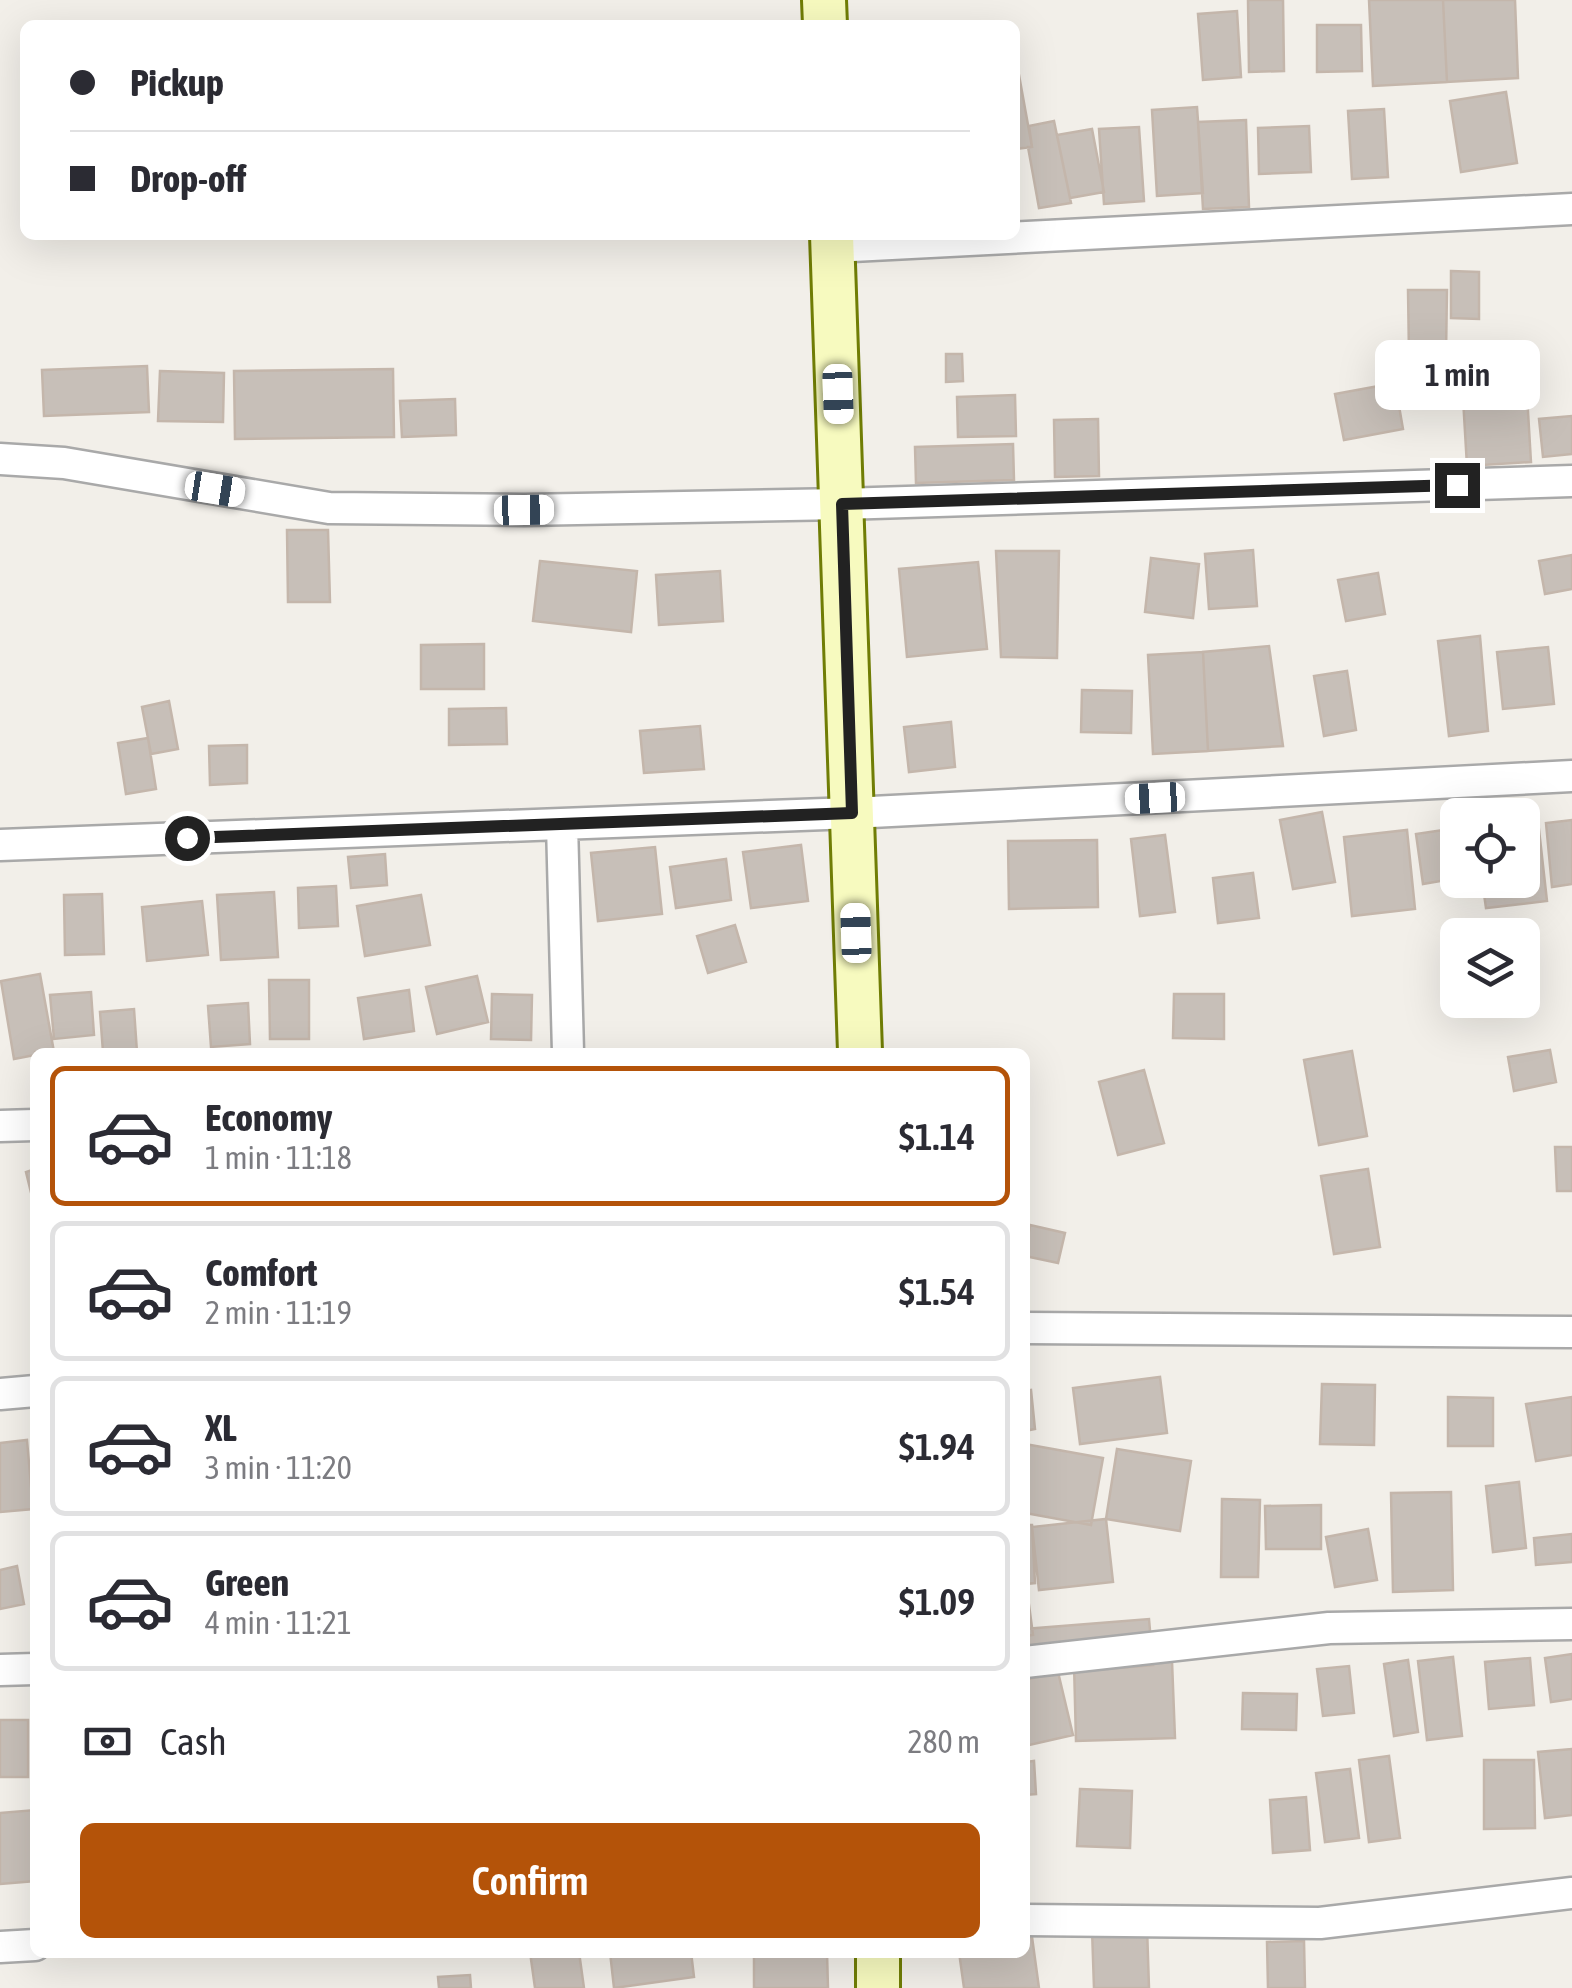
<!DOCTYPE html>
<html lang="en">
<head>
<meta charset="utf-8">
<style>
  body { margin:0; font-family:"Asap Condensed",sans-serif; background:#f2f2f3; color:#2b2b33; height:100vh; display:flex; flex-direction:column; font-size:38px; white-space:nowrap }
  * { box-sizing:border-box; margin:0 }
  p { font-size:32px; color:#7c7c81 }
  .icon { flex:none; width:55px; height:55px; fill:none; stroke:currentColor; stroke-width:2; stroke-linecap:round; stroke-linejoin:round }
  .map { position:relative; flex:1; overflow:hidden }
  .panel { position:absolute; left:30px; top:1048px; width:1000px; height:910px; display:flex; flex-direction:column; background:#fff; border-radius:15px; box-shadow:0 10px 40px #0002 }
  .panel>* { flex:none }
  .hud { position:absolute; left:20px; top:20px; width:1000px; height:220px; border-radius:15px; box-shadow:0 10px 40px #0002; display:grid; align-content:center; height:220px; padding:0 50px; background:#fff }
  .controls { position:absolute; left:1440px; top:798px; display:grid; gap:20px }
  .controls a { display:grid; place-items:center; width:100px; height:100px; border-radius:15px; background:#fff; box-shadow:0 10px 40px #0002; font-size:50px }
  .end { position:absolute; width:45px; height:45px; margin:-22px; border:12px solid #222; background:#fff; box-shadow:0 0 0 5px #fff }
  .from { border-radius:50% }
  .bubble { position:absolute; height:70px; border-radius:15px; background:#fff; box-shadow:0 10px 40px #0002; font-size:32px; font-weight:600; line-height:70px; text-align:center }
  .car { position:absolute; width:30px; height:60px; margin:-30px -15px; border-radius:12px; box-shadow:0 0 8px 2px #0007; background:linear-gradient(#fff 24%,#345 0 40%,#fff 0 76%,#345 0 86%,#fff 0) }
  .hud b { display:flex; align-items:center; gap:35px; height:95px; font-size:38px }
  .hud b+b { border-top:2px solid #e1e1e2 }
  .hud i { width:25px; height:25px; background:#2b2b33 }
  ul { padding:18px 0 0; list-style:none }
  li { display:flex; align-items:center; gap:30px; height:140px; margin:0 20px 15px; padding:0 30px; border:5px solid #e1e1e2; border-radius:15px }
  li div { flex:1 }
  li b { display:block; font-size:38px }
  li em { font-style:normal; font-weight:600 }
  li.on { border-color:#b45309 }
  li>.icon { width:90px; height:90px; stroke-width:1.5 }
  .pay { display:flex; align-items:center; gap:25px; height:110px; padding:0 50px; font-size:38px }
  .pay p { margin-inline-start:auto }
  .primary-button { display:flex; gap:20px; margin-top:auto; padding:20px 50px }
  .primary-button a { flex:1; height:115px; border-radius:15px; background:#b45309; color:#fff; font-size:40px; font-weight:600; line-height:115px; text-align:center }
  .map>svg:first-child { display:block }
</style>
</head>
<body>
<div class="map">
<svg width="1572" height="1988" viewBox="0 0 1572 1988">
  <rect width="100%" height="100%" fill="#f2efe9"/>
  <path fill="#c7bfb8" stroke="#c4b6ab" stroke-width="2.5" d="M1248,0H1283L1284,71L1249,72Z
    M1369,0H1443L1447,82L1373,86Z
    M1443,0H1515L1518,78L1447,82Z
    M1237,11L1241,77L1203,80L1198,14Z
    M1317,25H1361L1362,71L1317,72Z
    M1015,53L1032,147L1015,149Z
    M1506,92L1517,163L1461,172L1450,101Z
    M1197,107L1203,193L1157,196L1152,110Z
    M1384,109L1388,177L1352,179L1348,111Z
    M1246,120L1249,207L1203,209L1198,122Z
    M1054,121L1071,203L1039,208L1028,147H1032L1029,126Z
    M1309,126L1311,172L1259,174L1258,128Z
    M1139,127L1144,201L1104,204L1099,129Z
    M1092,129L1104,192L1070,198L1057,135Z
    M1451,271L1479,272V319L1451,318Z
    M1408,290H1447L1446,355H1409Z
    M1524,344L1531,462L1467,466L1460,347Z
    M946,354H962L963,381L946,382Z
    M147,366L149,412L44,416L42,370Z
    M393,369L394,437L235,439L234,371Z
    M160,371L224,373L223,422L158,421Z
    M1395,383L1403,429L1344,440L1335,394Z
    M1015,395L1016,436L958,437L957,397Z
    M455,399L456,435L402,437L400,401Z
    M1572,416V454L1543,457L1539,419Z
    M1098,419L1099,476L1055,477L1054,420Z
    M1013,444L1014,480L916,483L915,447Z
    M287,530H328L330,602H288Z
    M1253,550L1257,606L1209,609L1205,554Z
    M996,551H1059L1057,658L1001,657Z
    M1572,555V589L1545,594L1539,561Z
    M1151,558L1199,564L1193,618L1145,612Z
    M540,561L637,571L631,632L533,621Z
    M978,562L987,649L907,657L899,569Z
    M720,571L723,621L659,625L656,575Z
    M1378,573L1385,614L1346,621L1338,580Z
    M1480,636L1488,731L1449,736L1438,641Z
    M484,644V689H421V645Z
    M1269,646L1283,746L1208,751L1203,652Z
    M1548,647L1554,704L1503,709L1497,652Z
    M1203,652L1208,751L1153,754L1148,655Z
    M1347,671L1356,730L1324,736L1314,676Z
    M1082,690L1132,691L1131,733L1081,732Z
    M169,701L178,749L151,754L142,707Z
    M506,708L507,744L449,745V709Z
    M951,722L955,767L909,772L904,727Z
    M700,726L704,769L644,773L640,731Z
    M148,738L156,789L126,794L118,743Z
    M247,745V783L210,785L209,746Z
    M1322,812L1335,882L1293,889L1280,820Z
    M1537,812L1547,901L1486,908L1482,880H1522V815H1510Z
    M1572,820V884L1552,887L1546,823Z
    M1457,828L1458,878L1423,884L1416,834Z
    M1407,830L1415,909L1352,916L1344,837Z
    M1165,835L1175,912L1140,916L1131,839Z
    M1097,840L1098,907L1009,909L1008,841Z
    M801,845L808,901L751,908L743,852Z
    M655,847L662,914L598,921L591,853Z
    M385,854L387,885L351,888L348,857Z
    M726,859L731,900L676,908L670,867Z
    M1253,873L1259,918L1218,923L1213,878Z
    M336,886L338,926L299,928L298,888Z
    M274,892L278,957L221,960L217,895Z
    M102,894L104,954L65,955L64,895Z
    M421,895L430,945L365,956L357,906Z
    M202,901L208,955L147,961L142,907Z
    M735,925L746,962L708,973L697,936Z
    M40,974L54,1052H35V1055L14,1059L1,981Z
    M477,976L488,1022L437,1034L426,987Z
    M269,980H309V1039H270Z
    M409,990L414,1031L364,1039L358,998Z
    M91,992L94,1035L54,1039L50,995Z
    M492,994L532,995L531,1040L491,1039Z
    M1174,994H1224V1039L1173,1038Z
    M248,1003L250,1044L211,1047L208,1006Z
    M134,1009L137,1052H103L100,1012Z
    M1550,1050L1556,1082L1514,1091L1508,1057Z
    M1352,1051L1367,1136L1319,1145L1304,1060Z
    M1144,1070L1164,1143L1118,1155L1099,1082Z
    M1555,1147H1572V1191H1557Z
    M35,1169V1209L26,1172Z
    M1368,1169L1380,1247L1334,1254L1321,1176Z
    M1030,1225L1065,1233L1058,1263L1025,1256Z
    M1160,1377L1167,1433L1080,1444L1073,1388Z
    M1322,1384L1375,1385L1374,1445L1320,1444Z
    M1031,1390L1035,1429L1025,1431V1391Z
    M1448,1397L1493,1398V1446H1448Z
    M1572,1397V1455L1536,1461L1526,1404Z
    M27,1440L33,1509L0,1512V1443Z
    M1025,1444L1103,1458L1091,1525L1025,1513Z
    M1117,1449L1191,1461L1180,1531L1106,1519Z
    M1519,1482L1526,1548L1493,1552L1486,1486Z
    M1451,1492L1453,1590L1393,1592L1391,1493Z
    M1222,1499L1260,1500L1258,1577H1221Z
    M1321,1505V1549H1266L1265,1506Z
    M1106,1519L1113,1582L1039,1590L1032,1527Z
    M1025,1525H1032L1035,1583L1025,1584Z
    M1368,1529L1377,1580L1335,1587L1326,1537Z
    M1572,1534V1562L1536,1565L1534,1538Z
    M17,1566L24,1604L0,1609V1570Z
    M1029,1605L1033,1635L1025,1636V1606Z
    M1149,1619L1153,1665L1025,1676V1629Z
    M1572,1654V1699L1551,1702L1545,1658Z
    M1453,1657L1462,1736L1427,1740L1418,1661Z
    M1530,1658L1534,1705L1489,1709L1485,1662Z
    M1408,1660L1418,1732L1394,1736L1384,1664Z
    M1172,1661L1175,1738L1076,1741L1074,1664Z
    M1349,1666L1354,1713L1323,1716L1317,1669Z
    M1058,1672L1073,1735L1025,1746V1680Z
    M1243,1693L1297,1694L1296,1730L1242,1729Z
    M0,1720H28V1777H0Z
    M1572,1749V1815L1545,1818L1538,1752Z
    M1389,1756L1400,1838L1369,1842L1359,1760Z
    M1484,1760H1534L1535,1828L1484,1829Z
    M1034,1761L1036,1794L1025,1795V1762Z
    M1350,1769L1359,1838L1325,1842L1316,1773Z
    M1080,1789L1132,1791L1130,1848L1077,1846Z
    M1306,1797L1310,1850L1273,1853L1270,1800Z
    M35,1810V1881L0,1884V1813Z
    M1147,1927L1149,1988H1094L1092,1929Z
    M1032,1937L1039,1988H964L959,1952H1025V1938Z
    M1304,1941L1305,1988H1268L1267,1942Z
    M530,1952H579L584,1988H535Z
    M610,1952H691L694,1977L614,1988Z
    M827,1952L828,1988H754V1953Z
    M470,1975L471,1988H439L438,1977Z"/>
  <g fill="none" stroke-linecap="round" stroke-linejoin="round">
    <g stroke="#a9a9a9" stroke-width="35">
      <path id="street" d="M833,247L1572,209
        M0,459L64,463L329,508L524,510L842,504L1572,481
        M562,824L568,1052
        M0,845L852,813L1572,776
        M0,1126L35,1125
        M1025,1328L1572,1332
        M0,1394L35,1391
        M1025,1662L1329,1628L1572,1624
        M0,1670L35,1669
        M1025,1920L1320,1923L1572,1893
        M0,1947L35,1945"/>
    </g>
    <g stroke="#707d05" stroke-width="48">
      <path id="secondary" d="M824,0L825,25
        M832,235L860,1052
        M878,1952V1988"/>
    </g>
    <use href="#street" stroke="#fff" stroke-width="30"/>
    <use href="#secondary" stroke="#f7fabf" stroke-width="42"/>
  </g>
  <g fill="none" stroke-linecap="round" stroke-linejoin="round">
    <path stroke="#222" stroke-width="12" d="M187,838L852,813L842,504L1457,485"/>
  </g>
</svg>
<div class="controls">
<a><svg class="icon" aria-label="locate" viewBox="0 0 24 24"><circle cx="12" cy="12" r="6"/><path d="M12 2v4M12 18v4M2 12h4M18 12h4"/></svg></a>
<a><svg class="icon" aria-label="layers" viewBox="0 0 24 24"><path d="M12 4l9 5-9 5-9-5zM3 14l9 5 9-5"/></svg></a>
</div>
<i class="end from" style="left:187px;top:838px"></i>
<i class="end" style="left:1457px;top:485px"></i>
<div class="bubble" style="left:1375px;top:340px;width:165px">1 min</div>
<i class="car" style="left:838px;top:394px;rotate:178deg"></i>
<i class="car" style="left:215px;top:489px;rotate:99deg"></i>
<i class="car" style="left:524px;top:510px;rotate:89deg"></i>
<i class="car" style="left:1155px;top:798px;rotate:267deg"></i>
<i class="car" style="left:856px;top:933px;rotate:358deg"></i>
<div class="hud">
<b><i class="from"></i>Pickup</b>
<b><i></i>Drop-off</b>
</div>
<section class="panel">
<ul>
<li class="on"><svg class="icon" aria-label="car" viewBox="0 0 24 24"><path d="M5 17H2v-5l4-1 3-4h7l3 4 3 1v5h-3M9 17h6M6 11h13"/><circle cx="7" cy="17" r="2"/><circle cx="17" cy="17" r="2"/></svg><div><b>Economy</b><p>1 min · 11:18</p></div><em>$1.14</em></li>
<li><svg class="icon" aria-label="car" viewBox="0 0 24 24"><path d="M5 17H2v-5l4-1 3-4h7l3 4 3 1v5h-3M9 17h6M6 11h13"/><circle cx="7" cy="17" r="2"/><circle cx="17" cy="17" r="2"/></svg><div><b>Comfort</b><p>2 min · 11:19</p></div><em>$1.54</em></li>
<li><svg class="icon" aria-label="car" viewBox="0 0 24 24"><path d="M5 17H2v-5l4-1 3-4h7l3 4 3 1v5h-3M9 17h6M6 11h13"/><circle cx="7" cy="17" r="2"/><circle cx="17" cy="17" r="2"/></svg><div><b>XL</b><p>3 min · 11:20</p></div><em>$1.94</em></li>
<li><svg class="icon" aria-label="car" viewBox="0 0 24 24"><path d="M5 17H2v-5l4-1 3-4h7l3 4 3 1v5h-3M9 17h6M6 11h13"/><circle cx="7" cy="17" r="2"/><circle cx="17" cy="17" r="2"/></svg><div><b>Green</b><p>4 min · 11:21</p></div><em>$1.09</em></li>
</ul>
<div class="pay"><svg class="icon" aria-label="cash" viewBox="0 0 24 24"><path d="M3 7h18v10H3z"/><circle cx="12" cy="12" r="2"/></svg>Cash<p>280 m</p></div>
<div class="primary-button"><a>Confirm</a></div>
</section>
</div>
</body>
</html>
